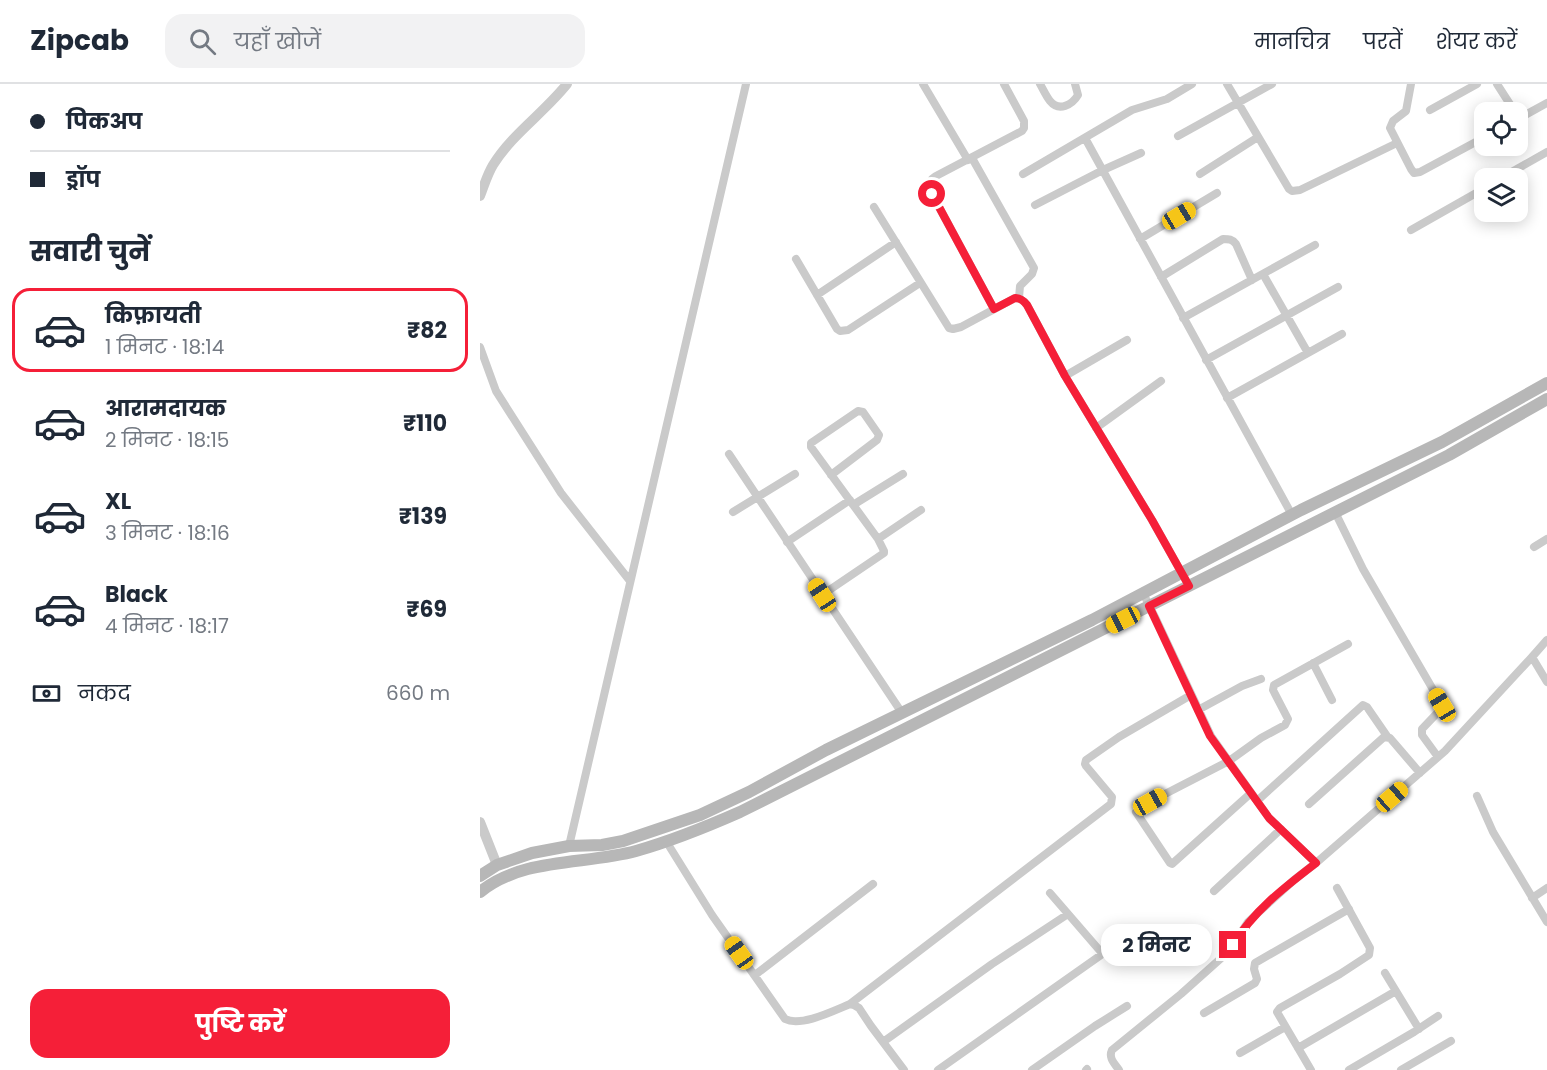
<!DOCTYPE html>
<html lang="hi">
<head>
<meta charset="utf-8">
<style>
  body { margin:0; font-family:Poppins,"Noto Sans Devanagari",sans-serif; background:#f2f2f3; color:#1f2937; height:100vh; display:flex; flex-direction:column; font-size:22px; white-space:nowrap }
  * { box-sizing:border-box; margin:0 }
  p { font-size:20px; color:#747a83 }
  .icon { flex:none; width:33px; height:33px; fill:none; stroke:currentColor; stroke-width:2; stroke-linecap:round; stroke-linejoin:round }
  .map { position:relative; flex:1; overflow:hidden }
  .drawer { display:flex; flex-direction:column; background:#fff; width:480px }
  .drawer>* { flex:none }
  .hud { display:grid; align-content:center; height:132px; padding:0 30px; background:#fff }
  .buttons { position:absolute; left:994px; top:18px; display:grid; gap:12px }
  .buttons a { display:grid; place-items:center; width:54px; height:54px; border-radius:12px; background:#fff; box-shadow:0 3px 15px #0003; font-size:30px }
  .end { position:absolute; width:27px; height:27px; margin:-14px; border:8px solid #f51f38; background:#fff; box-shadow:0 0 0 3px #fff }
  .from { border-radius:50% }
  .bubble { position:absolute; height:42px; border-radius:18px; background:#fff; box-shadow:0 3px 15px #0003; font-size:20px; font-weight:700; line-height:42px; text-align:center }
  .car { position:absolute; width:18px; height:36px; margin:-18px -9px; border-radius:8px; box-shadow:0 0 4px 2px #0007; background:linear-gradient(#f5c518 24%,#345 0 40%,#f5c518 0 76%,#345 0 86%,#f5c518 0) }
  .hud b { display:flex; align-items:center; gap:21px; height:57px; font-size:22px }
  .hud b+b { border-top:2px solid #e0e1e3 }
  .hud i { width:15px; height:15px; background:#1f2937 }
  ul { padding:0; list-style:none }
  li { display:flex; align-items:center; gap:18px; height:84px; margin:0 12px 9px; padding:0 18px; border:3px solid transparent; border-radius:18px }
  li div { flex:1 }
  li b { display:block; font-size:22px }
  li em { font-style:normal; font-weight:700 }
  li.current { border-color:#f51f38 }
  li>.icon { width:54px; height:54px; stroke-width:1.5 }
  h2 { padding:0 30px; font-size:27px; line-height:72px }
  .pay { display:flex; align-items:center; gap:15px; height:66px; padding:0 30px; font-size:22px }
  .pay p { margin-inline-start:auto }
  .button { display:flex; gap:12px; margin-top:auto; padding:12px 30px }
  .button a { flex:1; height:69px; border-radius:18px; background:#f51f38; color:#fff; font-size:24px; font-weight:700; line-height:69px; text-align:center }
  header { display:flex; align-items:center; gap:36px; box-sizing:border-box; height:84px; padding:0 30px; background:#fff; border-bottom:2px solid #e0e1e3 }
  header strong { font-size:28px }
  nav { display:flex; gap:33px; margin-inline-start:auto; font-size:21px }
  .search { width:420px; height:54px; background:#f2f2f3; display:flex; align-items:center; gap:15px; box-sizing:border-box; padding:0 21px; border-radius:18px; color:#747a83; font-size:22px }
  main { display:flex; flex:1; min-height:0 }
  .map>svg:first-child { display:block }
</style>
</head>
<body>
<header>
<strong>Zipcab</strong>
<div class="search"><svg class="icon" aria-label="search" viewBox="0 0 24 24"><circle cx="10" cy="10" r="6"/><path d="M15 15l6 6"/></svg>यहाँ खोजें</div>
<nav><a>मानचित्र</a><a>परतें</a><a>शेयर करें</a></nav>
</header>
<main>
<section class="drawer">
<div class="hud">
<b><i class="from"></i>पिकअप</b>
<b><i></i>ड्रॉप</b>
</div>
<h2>सवारी चुनें</h2>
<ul>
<li class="current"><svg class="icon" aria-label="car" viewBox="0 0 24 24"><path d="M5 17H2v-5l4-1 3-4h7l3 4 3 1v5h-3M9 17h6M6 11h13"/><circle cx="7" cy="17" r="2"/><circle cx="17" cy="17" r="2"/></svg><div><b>किफ़ायती</b><p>1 मिनट · 18:14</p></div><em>₹82</em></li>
<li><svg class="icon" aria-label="car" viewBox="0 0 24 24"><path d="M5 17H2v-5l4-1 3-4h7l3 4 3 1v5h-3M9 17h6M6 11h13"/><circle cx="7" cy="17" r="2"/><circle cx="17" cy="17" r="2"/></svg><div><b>आरामदायक</b><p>2 मिनट · 18:15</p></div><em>₹110</em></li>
<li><svg class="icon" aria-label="car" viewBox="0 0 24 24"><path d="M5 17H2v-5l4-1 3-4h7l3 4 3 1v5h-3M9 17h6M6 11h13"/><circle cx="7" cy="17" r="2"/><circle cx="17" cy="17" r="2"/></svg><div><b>XL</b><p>3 मिनट · 18:16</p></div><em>₹139</em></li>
<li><svg class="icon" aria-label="car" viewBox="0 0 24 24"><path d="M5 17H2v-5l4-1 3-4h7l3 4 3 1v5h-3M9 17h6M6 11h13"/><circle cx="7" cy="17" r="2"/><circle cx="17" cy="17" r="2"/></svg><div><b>Black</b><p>4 मिनट · 18:17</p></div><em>₹69</em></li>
</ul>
<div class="pay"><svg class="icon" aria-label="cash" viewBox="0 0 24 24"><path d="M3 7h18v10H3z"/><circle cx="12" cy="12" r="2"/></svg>नकद<p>660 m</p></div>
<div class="button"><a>पुष्टि करें</a></div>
</section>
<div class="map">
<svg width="1067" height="986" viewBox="0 0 1067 986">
  <rect width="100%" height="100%" fill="#fff"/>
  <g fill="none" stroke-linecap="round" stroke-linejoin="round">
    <path stroke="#cacaca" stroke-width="8" d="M443,0L488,76
      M560,0C563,5 566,12 570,17C579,28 592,21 598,11L595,0
      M747,0L809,105L812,107L820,106L917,59
      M931,0L926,27L913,37L910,44L931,85L934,89L940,88L1005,53
      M1017,0L1035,28
      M950,26L997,0
      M1038,35L1067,19
      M698,52L792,0
      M605,54L812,431
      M492,74L554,184L552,190L540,202L539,214
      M543,90L652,26L687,15L712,0
      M720,90L778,53
      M1021,94L1067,68
      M555,121L623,86L661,69
      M394,123L469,244L473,245L481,243L535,214C541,214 544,217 547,221L585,292L672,436L709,502
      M931,146L1005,104
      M660,155L737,109
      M316,175L357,245L360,247L368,246L440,199
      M783,190L828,269
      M681,193L743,155C749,155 752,155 756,160L772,196
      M337,211L416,158
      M514,225L452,110L450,103L452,95L456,92L542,47L544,44V37L524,0
      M703,234L835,161
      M0,263L16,307L81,409L150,497
      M726,276L858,203
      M585,292L647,256
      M747,314L862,250
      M616,344L681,297
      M249,370L422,629
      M373,421L423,390
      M253,428L315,390
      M855,428L883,485L962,621L961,625L942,645V651L958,673
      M398,455L441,426
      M307,458L370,416
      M1054,463L1067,455
      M663,509L675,533L731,652L789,734L836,779L965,667L1052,573L1067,598
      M342,511L404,469V467L398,455L331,363V359L378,327L383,328L399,351L397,356L351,391
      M1052,573L1067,556
      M833,579L852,616
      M718,626L762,602L781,595
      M771,709L692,780L690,779L656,728L685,710L749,677L781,654L805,641L808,635L793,606L794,601L868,560
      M997,712L1013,748L1067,838
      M777,717L883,621L887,623L907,652
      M829,720L904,653L910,654L940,689
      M186,757L232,831L305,935C321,943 353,927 370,920L374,921L379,924L391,942L424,986
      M89,762L266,0
      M734,807L801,745
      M1052,814L1067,804
      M905,889L939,945
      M275,891L393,800
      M370,920L631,720L632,713L606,682L605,680L606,676L639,653L711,611
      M724,929L775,899L777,895L774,885L775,879L869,825
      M403,958L512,880L588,830
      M818,964L916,907
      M760,969L805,943
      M458,986L621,871V868L570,809
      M552,986L615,942L647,922
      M606,986L607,985
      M639,986C635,980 628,974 632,966L701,910L748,868L768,838L814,796L836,779
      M831,986L797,928L800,924L860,890L889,871L890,864L857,804
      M869,986L934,948L958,932
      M921,986L971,957"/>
    <path stroke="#cacaca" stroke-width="10" d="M0,112C4,102 7,91 13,81C32,50 64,29 87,0
      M0,738L17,781"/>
    <path stroke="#b7b7b7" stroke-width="12" d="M0,792L17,781L52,769L89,762L122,761L143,757L220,731L269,708L346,666L612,536L821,426L962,358L1067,299
      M0,808C43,773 105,781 156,767C191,757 226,743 260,728L969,371L1067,315"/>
  </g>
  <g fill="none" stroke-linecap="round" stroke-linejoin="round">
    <path stroke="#f51f38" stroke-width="8" d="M452,110L514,225L535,214C541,214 544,217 547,221L585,292L672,436L709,502L669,522L730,652L789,734L836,779C806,802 773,827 753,861"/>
  </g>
</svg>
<div class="buttons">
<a><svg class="icon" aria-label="locate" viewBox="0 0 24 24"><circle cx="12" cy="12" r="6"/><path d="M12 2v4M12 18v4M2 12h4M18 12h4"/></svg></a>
<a><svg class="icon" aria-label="layers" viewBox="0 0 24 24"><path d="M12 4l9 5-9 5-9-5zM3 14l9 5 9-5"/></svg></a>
</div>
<i class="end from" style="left:452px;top:110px"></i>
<i class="end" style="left:753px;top:861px"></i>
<div class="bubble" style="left:621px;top:840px;width:111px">2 मिनट</div>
<i class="car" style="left:699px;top:132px;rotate:59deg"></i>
<i class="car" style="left:342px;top:511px;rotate:327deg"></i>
<i class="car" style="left:643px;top:536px;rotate:243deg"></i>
<i class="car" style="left:962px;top:621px;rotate:329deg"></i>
<i class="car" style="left:912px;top:713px;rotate:49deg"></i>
<i class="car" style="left:670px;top:718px;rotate:61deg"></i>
<i class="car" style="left:259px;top:869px;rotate:325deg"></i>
</div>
</main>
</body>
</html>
